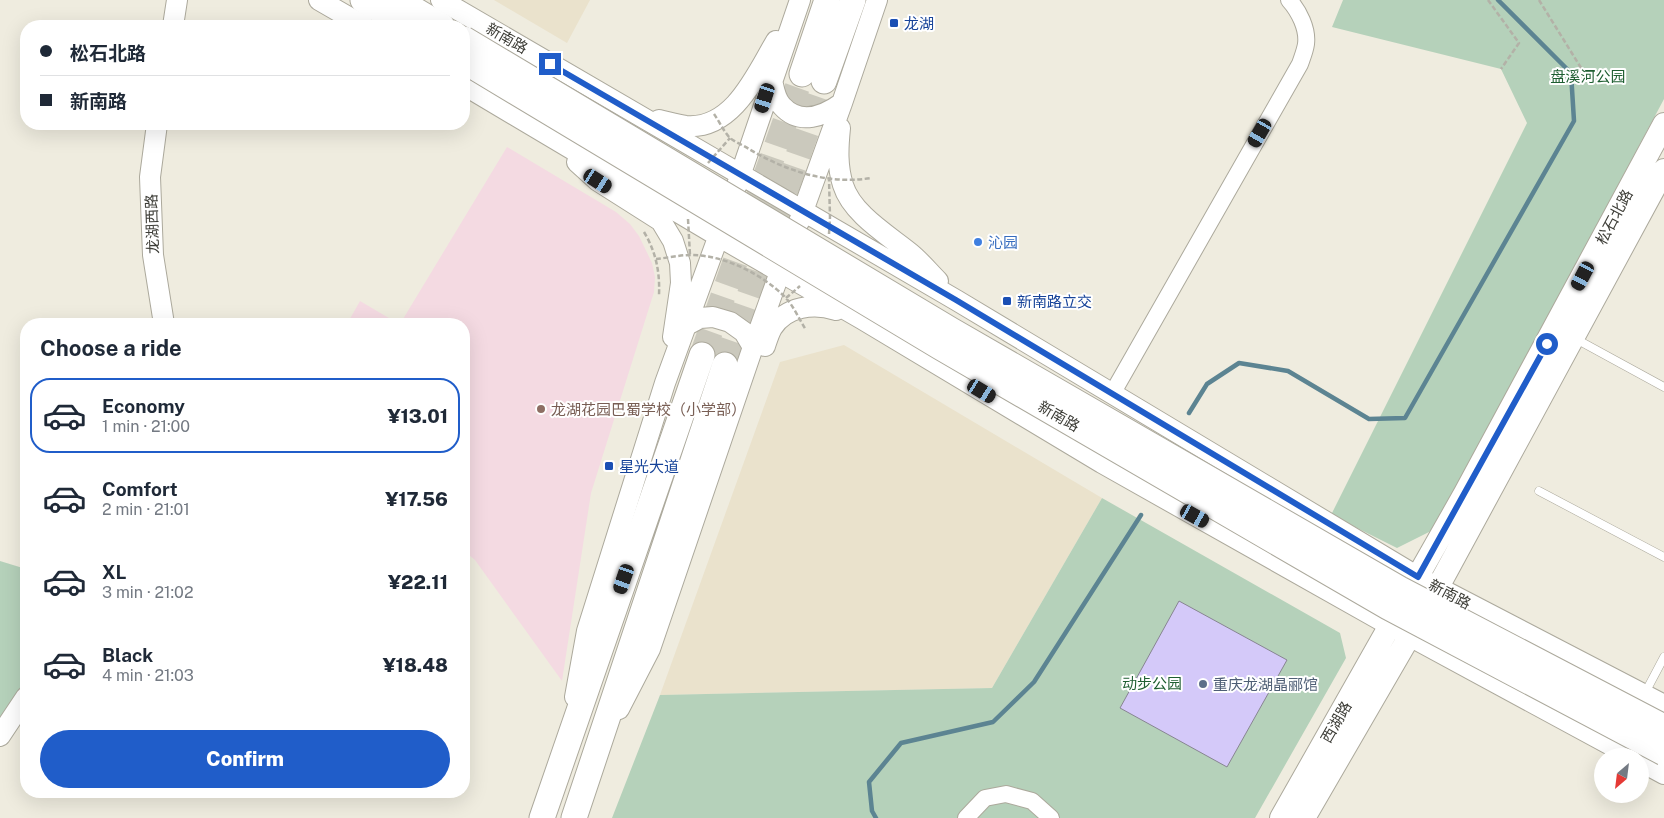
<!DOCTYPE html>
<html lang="en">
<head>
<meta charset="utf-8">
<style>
  body { margin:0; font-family:"Public Sans","Noto Sans SC",sans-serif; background:#f6f6f7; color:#1f2937; height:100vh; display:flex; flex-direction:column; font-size:19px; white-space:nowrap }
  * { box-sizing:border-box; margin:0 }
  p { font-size:16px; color:#747a83 }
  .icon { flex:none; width:28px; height:28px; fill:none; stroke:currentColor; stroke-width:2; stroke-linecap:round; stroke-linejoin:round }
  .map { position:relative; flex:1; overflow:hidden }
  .panel { position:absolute; left:20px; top:318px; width:450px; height:480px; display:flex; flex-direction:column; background:#fff; border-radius:20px; box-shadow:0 5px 20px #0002 }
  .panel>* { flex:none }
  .hud { position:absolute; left:20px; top:20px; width:450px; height:110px; border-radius:20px; box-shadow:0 5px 20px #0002; display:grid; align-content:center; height:110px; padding:0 20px; background:#fff }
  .needle { width:32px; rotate:208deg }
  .buttons { position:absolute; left:1594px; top:748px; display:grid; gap:10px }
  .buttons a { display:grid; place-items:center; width:55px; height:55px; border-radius:50%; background:#fff; box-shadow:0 5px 20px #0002; font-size:25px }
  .end { position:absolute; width:22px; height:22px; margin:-11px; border:6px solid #205dc9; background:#fff; box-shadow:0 0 0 2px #fff }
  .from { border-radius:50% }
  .car { position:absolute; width:15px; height:30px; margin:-15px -8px; border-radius:6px; box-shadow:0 0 4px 1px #0007; background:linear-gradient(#222 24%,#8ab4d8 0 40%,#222 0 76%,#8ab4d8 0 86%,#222 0) }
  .hud b { display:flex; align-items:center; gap:18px; height:48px; font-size:19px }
  .hud b+b { border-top:1px solid #e0e1e3 }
  .hud i { width:12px; height:12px; background:#1f2937 }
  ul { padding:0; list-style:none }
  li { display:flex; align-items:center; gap:15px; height:75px; margin:0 10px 8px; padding:0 10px; border:2px solid transparent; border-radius:20px }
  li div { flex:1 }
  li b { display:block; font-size:19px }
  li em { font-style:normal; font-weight:800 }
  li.selected { border-color:#205dc9 }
  li>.icon { width:45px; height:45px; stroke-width:1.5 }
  h2 { padding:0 20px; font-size:22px; line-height:60px }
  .cta { display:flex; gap:10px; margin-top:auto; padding:10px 20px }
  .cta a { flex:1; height:58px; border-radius:30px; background:#205dc9; color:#fff; font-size:20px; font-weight:800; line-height:58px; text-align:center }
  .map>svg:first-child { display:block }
</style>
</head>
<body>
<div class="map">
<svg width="1664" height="818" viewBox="0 0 1664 818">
  <rect width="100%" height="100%" fill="#efecdf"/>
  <path fill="#eae2cc" d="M494,0H590L567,43Z
    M844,345L1102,498L992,688L660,695L780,362Z"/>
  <path fill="#f4dae2" d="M507,147L616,212L630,224L639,236L652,263L655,277L654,292L591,493L562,681L475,560L464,551V324H400Z
    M360,301L399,324H347Z"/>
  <path fill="#b5d1ba" d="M1343,0H1664V99L1435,529L1397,548L1331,515L1527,123L1501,69L1332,27Z
    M1102,498L1340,633L1346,658L1255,818H612L660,695L992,688Z
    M0,561L26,569V687L0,724Z"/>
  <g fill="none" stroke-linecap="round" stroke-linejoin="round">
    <path stroke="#5c8492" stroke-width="4.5" d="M1189,413L1207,384L1239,363L1288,371L1369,419L1405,418L1574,121L1571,73L1498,0
      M876,818L872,811L869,782L901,743L993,722L1034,682L1141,515"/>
  </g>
  <path fill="#d4c9f9" stroke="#878591" d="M1179,601L1287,660L1227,767L1120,708Z"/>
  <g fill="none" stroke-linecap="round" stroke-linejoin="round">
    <path stroke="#cbc9bd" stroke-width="25" stroke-dasharray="25 12" stroke-linecap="butt" d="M702,355L802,74
      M725,365L824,81"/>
    <g stroke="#aca99c" stroke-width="9">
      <path id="service" d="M1576,339L1664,387
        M1539,491L1664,557
        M1645,693L1664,657"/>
    </g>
    <g stroke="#aca99c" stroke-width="18">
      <path id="minor" d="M1112,394L1300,64C1302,58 1305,51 1306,44C1308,29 1299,11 1289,0
        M966,818L985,798L1006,794L1032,801L1051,818"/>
    </g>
    <g stroke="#aca99c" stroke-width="22">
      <path id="tertiary" d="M319,0L364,26
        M441,0L956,300L1418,577L1664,705
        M173,26L177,0
        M772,80C774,89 775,99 782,106C800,126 824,116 842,103
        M464,85L718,236L862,319L1102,463L1391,626L1631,756
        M659,120C668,122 677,125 686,126C733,130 756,75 776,41
        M157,124L150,177L153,255L164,324
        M840,128C838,148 837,166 843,185C852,214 888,235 910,253C920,261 929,272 938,281
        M577,162L598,181L661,221L673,241L680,263L681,283L673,337
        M737,185L800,0
        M799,222L842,103L877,0
        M687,325L700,318L713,317L730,322L744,332L753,347
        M765,346C767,340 769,333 772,328C786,306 814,303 836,310
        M575,697L587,631L665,383L723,224
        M619,709L650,649L753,347L785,258
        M0,736L26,697
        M1640,761L1664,774"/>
    </g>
    <g stroke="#aca99c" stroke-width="24">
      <path id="secondary" d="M1281,818L1465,493L1664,124
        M1304,818L1438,587L1664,170"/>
    </g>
    <g stroke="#aca99c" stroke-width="27">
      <path id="primary" d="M363,0L406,26
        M398,0L442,26
        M802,74L827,0
        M824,81L853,0
        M542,818L702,355
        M574,818L725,365"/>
    </g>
    <path stroke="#b3b1a7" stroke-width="2.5" stroke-dasharray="5 2.5" stroke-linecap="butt" d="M1488,0L1519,43L1501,69
      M1539,0L1591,84
      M644,232C656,252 660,272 659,295"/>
    <use href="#service" stroke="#fff" stroke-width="8"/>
    <use href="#minor" stroke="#fff" stroke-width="16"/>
    <use href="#tertiary" stroke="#fff" stroke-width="20"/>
    <use href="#secondary" stroke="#fff" stroke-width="22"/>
    <use href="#primary" stroke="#fff" stroke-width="25"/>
    <g stroke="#aca99c" stroke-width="27" stroke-linecap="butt">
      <path id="primary-bridge" d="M464,39L951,330L1400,589L1664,727
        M464,61L940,347L1388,607L1664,753"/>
    </g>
    <path stroke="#b3b1a7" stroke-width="2.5" stroke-dasharray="5 2.5" stroke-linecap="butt" d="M714,114C719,121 723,130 729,137C734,142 743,145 749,149C786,171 828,185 871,178
      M708,163L730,138
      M688,219L690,255
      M829,234L830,217L829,179
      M656,259C667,258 679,255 691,255C724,255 762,274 785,297C793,305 799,319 806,330
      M786,298L800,286"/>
    <use href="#primary-bridge" stroke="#fff" stroke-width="25"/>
  </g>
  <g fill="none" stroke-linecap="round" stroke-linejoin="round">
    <path stroke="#205dc9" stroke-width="6" d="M550,64L956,300L1418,577L1547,344"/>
  </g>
  <g fill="#1a4fb4" stroke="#fff" stroke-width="2">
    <rect x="889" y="18" width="10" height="10" rx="2.5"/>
    <rect x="1002" y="296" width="10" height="10" rx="2.5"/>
    <rect x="604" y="461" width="10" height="10" rx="2.5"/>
  </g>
  <circle fill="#3f7fe0" stroke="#fff" stroke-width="2" cx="978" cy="242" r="5"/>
  <circle fill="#8d6e63" stroke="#fff" stroke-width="2" cx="541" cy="409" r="5"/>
  <circle fill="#5c6f8a" stroke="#fff" stroke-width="2" cx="1203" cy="684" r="5"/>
  <g text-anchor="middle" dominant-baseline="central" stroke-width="4" stroke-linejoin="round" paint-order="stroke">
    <g font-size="15" fill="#164399" stroke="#fff" text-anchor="start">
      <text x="904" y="23">龙湖</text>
      <text x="1017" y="301">新南路立交</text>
      <text x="619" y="466">星光大道</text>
    </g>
    <g font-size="15" fill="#3d3d37" stroke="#fff">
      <text transform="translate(507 38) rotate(30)">新南路</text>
      <text transform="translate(1614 217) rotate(-62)">松石北路</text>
      <text transform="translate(152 224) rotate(-92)">龙湖西路</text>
      <text transform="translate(1059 416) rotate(30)">新南路</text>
      <text transform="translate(1450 594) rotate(28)">新南路</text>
      <text transform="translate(1336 722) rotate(-60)">西湖路</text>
    </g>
    <g font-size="15" fill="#1e5e31" stroke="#fff">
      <text x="1588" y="76">盘溪河公园</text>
      <text x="1152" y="683">动步公园</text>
    </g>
    <g font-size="15" fill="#366cbe" stroke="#fff" text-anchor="start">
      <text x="988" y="242">沁园</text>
    </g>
    <g font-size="15" fill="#785e54" stroke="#fff" text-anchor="start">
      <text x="551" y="409">龙湖花园巴蜀学校（小学部）</text>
    </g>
    <g font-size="15" fill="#4e5e75" stroke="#fff" text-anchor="start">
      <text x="1213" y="684">重庆龙湖晶郦馆</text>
    </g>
  </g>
</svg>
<div class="buttons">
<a><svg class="needle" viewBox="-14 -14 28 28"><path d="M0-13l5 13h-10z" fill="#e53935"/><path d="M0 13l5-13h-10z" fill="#747a83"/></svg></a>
</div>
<i class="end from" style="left:1547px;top:344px"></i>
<i class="end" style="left:550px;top:64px"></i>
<i class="car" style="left:765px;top:98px;rotate:198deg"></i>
<i class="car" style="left:1260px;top:133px;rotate:210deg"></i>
<i class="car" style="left:598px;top:181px;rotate:123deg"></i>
<i class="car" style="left:1583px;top:276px;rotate:208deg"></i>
<i class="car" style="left:982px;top:391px;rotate:121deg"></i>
<i class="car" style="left:1195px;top:516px;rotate:119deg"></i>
<i class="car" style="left:624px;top:579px;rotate:199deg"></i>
<div class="hud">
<b><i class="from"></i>松石北路</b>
<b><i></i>新南路</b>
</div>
<section class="panel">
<h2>Choose a ride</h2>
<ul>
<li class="selected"><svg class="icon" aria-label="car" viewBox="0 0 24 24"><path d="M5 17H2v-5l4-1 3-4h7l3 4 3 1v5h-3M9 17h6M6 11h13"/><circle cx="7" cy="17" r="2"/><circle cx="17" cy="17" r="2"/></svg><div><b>Economy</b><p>1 min · 21:00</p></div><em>¥13.01</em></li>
<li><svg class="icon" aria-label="car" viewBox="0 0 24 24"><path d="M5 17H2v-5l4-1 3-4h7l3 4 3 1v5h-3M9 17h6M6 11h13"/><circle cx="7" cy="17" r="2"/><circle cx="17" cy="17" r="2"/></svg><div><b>Comfort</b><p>2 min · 21:01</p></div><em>¥17.56</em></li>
<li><svg class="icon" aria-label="car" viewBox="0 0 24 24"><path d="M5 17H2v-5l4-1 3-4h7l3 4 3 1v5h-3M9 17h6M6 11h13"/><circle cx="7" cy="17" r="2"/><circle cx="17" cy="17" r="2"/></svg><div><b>XL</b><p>3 min · 21:02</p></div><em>¥22.11</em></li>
<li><svg class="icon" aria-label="car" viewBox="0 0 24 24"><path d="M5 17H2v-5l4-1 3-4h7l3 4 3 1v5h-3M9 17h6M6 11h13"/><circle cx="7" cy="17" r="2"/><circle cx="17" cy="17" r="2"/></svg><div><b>Black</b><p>4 min · 21:03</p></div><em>¥18.48</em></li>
</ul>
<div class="cta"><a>Confirm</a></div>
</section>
</div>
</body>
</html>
